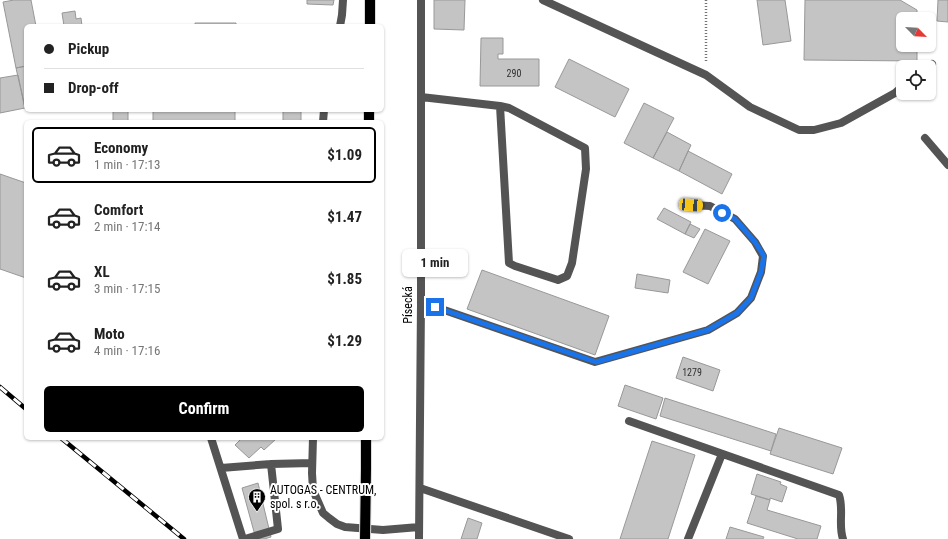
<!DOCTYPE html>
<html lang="en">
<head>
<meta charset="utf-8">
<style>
  body { margin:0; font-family:"Roboto Condensed",sans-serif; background:#f2f2f2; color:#222; height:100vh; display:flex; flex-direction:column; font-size:15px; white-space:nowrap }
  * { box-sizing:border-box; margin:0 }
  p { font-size:13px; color:#767676 }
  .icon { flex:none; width:22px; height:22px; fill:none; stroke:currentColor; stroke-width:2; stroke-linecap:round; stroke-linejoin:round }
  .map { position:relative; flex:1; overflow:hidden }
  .drawer { position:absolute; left:24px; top:120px; width:360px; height:320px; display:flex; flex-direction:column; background:#fff; border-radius:6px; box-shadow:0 1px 3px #0004 }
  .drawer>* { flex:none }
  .hud { position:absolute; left:24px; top:24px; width:360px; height:88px; border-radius:6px; box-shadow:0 1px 3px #0004; display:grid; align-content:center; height:88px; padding:0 20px; background:#fff }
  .needle { width:26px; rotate:114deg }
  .buttons { position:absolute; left:896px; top:12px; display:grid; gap:8px }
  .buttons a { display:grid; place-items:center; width:40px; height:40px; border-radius:6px; background:#fff; box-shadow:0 1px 3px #0004; font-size:20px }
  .end { position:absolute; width:18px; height:18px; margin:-9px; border:5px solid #1a73e8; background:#fff; box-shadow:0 0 0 2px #fff }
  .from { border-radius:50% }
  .bubble { position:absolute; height:28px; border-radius:6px; background:#fff; box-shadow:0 1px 3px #0004; font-size:13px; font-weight:700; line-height:28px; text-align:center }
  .car { position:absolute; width:12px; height:24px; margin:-12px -6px; border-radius:5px; box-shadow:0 0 3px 1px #0007; background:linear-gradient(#f5c518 24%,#345 0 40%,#f5c518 0 76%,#345 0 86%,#f5c518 0) }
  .hud b { display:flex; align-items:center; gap:14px; height:38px; font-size:15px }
  .hud b+b { border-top:1px solid #e0e0e0 }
  .hud i { width:10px; height:10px; background:#222 }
  ul { padding:7px 0 0; list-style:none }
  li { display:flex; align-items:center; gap:12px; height:56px; margin:0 8px 6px; padding:0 12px; border:2px solid transparent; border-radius:6px }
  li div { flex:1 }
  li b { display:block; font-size:15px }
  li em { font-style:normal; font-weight:700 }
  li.on { border-color:#000 }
  li>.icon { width:36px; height:36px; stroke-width:1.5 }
  .button { display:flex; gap:8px; margin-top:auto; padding:8px 20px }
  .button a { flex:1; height:46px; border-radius:6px; background:#000; color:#fff; font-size:16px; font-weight:700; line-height:46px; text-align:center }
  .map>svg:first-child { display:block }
</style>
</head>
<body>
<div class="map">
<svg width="948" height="539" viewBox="0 0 948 539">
  <rect width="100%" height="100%" fill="#fff"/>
  <path fill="#c4c4c4" stroke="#989898" d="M14,0H31L36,26H26V66L16,68L3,2Z
    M307,0H334L333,5L307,4Z
    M434,0H465L464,30L434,29Z
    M757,0H785L791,41L763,45Z
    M805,0H900L917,10V19H903V45H917V61L804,60Z
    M938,0H948V22L937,21Z
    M75,11L76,19L81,18L82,26H64L62,13Z
    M195,23H236V26H195Z
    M481,38H503V54H498V59H539V86H480Z
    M569,59L629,89L615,117L555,87Z
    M26,66V108H25L16,68Z
    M18,75L25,108L0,113V78Z
    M644,103L674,118L653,158L624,143Z
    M113,110H128V122H113Z
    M153,110H235V122H153Z
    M283,110H301V121L283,122Z
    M667,132L691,145L679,171L653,158Z
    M688,151L732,174L722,194L679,171Z
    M0,174L26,183V278L0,269Z
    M664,208L691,222L685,234L657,219Z
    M690,224L700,229L694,238L685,234Z
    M705,229L730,241L708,284L683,272Z
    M482,270L609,316L595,355L467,309Z
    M637,274L670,280L668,293L635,288Z
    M683,357L720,370L713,391L676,378Z
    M625,385L663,398L656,419L618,406Z
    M665,398L776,434L771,451L660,416Z
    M779,428L842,448L833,474L770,454Z
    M242,438H275L276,439L264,450L261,447L249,458L235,445Z
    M652,441L695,455L668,539H620Z
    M757,474L781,482L780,484L787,487L782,502L770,498V500L751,494Z
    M258,483L271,537L264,539H256L242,488Z
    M756,496L770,500L767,510L821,526L817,539H798L747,523Z
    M468,518L482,523L477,539H461Z
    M730,527L764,537L763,539H726Z"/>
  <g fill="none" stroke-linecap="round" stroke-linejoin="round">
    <g stroke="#dbdbdb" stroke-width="12">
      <path id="primary" d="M370,26V0
        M369,122V110
        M366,469V438"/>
    </g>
    <path stroke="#767676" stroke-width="2.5" stroke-dasharray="1 2" stroke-linecap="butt" d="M706,0V63"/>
    <path stroke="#545454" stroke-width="8" d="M543,0L706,75L750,107L799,130H814L841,123L895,93L903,86
      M340,26L342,15L343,0
      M928,67L932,64
      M421,97L500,106L509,108L585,148L586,169L572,263L567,276L558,280L515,266L509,263L500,106
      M323,122L324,110
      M925,138L948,165
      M421,302L595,362L708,330L737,313L751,298L761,272L763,256L755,242L735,219L710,206L691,205
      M629,421L839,495C844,509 838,525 843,539
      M211,438L243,539
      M313,438L312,473L313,490L323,513L329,518L337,524L345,527L383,530L419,527
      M221,468L271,464
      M420,488L569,539
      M245,539L278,529L271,464L312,463
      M419,539L421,302V0
      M688,539L722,454"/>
    <use href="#primary" stroke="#000" stroke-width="10"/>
    <g stroke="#000" stroke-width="4.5">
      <path id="rail" d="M0,387L26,409
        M61,438L184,539"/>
    </g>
    <use href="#rail" stroke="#fff" stroke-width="3" stroke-dasharray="9" stroke-linecap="butt"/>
    <g stroke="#dbdbdb" stroke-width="12" stroke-linecap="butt">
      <path id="primary-bridge" d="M365,539L366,469"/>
    </g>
    <use href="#primary-bridge" stroke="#000" stroke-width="10"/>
  </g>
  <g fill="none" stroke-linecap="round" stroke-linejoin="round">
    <path stroke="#1a73e8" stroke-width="5" d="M435,307L596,362L708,330L737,313L751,298L761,272L764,256L755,242L735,219L722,213"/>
  </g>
  <defs>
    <g id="building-pin" transform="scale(0.9)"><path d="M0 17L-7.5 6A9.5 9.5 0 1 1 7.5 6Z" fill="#000" stroke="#fff"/><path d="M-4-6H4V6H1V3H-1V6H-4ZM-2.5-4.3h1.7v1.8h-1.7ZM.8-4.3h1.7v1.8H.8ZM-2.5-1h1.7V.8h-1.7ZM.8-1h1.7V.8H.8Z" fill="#fff"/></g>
  </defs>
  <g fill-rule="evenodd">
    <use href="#building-pin" x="257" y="497"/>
  </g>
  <g text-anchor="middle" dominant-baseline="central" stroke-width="4" stroke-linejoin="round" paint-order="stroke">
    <g font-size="10" fill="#313131">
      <text x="514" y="73">290</text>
      <text x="692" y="372">1279</text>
    </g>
    <g font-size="12" fill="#000" stroke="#fff">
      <text transform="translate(408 305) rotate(-90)">Písecká</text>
    </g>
    <g font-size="12" fill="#000" stroke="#fff" text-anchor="start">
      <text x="270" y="490">AUTOGAS - CENTRUM,<tspan x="270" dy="14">spol. s r.o.</tspan></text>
    </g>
  </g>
</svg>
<div class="buttons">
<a><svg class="needle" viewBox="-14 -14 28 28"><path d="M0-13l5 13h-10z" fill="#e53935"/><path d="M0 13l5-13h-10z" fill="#767676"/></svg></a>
<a><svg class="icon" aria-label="locate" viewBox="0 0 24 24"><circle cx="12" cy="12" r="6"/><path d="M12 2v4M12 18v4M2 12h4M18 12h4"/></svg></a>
</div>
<i class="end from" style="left:722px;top:213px"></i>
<i class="end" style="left:435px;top:307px"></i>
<div class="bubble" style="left:402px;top:249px;width:66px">1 min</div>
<i class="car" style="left:691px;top:205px;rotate:94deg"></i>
<div class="hud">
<b><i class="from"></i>Pickup</b>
<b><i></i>Drop-off</b>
</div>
<section class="drawer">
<ul>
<li class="on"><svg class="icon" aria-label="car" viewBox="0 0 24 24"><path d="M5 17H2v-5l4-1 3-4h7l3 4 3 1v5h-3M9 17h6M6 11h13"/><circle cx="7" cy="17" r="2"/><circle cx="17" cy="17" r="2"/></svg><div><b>Economy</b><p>1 min · 17:13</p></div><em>$1.09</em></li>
<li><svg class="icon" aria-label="car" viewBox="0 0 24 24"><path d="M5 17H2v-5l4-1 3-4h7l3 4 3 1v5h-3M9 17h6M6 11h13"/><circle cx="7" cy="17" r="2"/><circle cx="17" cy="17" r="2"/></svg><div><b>Comfort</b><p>2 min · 17:14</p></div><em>$1.47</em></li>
<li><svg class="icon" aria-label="car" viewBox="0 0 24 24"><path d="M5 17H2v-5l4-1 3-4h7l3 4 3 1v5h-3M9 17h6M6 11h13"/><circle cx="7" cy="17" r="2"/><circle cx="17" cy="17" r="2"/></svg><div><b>XL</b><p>3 min · 17:15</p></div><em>$1.85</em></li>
<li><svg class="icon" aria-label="car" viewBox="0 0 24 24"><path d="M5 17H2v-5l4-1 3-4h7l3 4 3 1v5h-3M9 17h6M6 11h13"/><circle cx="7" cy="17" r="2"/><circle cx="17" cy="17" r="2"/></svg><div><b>Moto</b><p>4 min · 17:16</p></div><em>$1.29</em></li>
</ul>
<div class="button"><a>Confirm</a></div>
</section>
</div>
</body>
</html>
